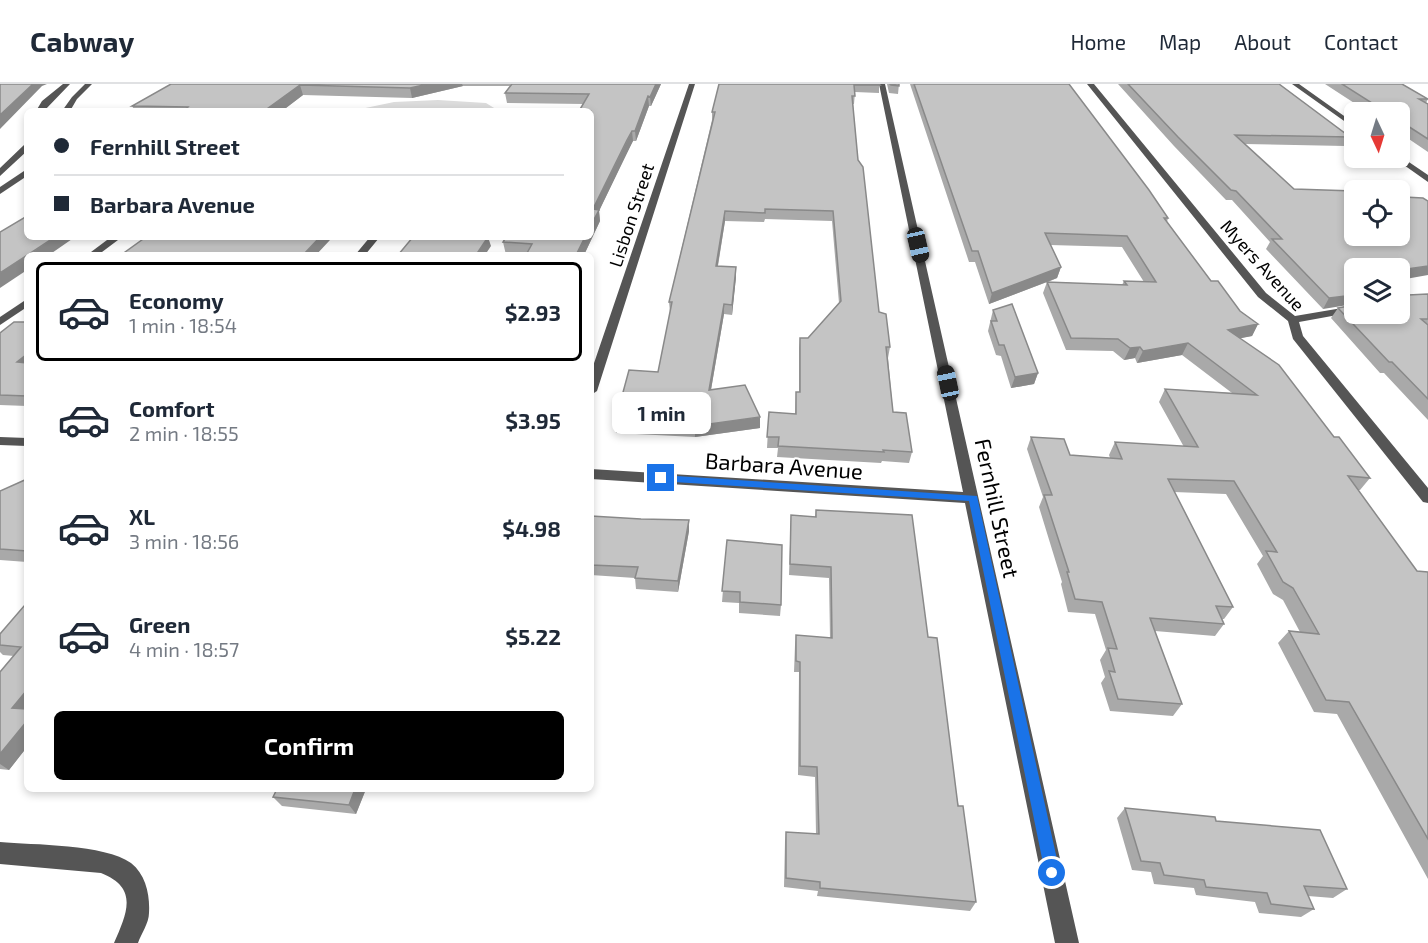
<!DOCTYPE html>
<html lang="en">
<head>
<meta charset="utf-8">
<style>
  body { margin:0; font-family:"Exo 2",sans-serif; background:#f6f6f7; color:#1f2937; height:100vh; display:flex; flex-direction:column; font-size:22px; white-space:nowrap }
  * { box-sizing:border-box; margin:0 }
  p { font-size:20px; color:#747a83 }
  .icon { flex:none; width:33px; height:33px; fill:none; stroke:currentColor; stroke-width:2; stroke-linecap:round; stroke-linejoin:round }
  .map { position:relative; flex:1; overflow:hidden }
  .panel { position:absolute; left:24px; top:168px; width:570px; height:540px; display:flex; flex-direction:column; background:#fff; border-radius:9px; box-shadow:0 3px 9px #0003 }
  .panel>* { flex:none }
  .guide { position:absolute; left:24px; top:24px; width:570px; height:132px; border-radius:9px; box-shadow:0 3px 9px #0003; display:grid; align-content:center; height:132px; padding:0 30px; background:#fff }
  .needle { width:39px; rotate:176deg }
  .fabs { position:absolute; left:1344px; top:18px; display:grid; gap:12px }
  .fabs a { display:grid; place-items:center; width:66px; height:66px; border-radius:9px; background:#fff; box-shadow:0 3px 9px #0003; font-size:30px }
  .end { position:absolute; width:27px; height:27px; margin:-14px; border:8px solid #1a73e8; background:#fff; box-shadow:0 0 0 3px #fff }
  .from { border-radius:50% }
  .bubble { position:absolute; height:42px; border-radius:9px; background:#fff; box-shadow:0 3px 9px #0003; font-size:20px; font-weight:700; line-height:42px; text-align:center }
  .car { position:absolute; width:18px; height:36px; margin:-18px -9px; border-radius:8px; box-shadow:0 0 4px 2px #0007; background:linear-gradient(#222 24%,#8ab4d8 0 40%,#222 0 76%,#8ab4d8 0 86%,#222 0) }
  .guide b { display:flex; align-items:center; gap:21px; height:57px; font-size:22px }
  .guide b+b { border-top:2px solid #e0e1e3 }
  .guide i { width:15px; height:15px; background:#1f2937 }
  ul { padding:10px 0 0; list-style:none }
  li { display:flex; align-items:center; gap:18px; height:99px; margin:0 12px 9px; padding:0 18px; border:3px solid transparent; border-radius:9px }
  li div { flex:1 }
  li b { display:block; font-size:22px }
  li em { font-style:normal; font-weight:700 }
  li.on { border-color:#000 }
  li>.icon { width:54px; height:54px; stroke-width:1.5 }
  .primary-button { display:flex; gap:12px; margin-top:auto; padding:12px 30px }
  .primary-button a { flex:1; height:69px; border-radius:9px; background:#000; color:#fff; font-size:24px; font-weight:700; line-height:69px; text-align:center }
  header { display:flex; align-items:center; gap:36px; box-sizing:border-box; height:84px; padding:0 30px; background:#fff; border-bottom:2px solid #e0e1e3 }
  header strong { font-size:28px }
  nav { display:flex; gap:33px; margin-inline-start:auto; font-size:21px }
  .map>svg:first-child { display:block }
</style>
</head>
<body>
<header>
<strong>Cabway</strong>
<nav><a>Home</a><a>Map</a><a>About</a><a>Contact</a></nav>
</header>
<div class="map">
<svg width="1428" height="859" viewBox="0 0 1428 859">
  <rect width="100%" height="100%" fill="#fff"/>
  <path fill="#dcdcdc" d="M438,16L486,19L499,27H351L394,18Z"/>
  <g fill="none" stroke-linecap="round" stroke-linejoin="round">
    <path fill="#555" fill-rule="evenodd" d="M63,0H70L44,27H36L42,17Z
      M85,0H92L77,15L70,27H62L72,13Z
      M689,0H695L597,307L591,311V288Z
      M879,0H885L1079,859H1055L965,419L591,395V385L963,408Z
      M1087,0H1094L1266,209L1295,232L1354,222V228L1299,238L1303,252L1428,404V419L1423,418L1293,255L1288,237L1258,213Z
      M1292,0H1299L1354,39V44Z
      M24,61H27V67L0,92V84Z
      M1400,72L1428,91V98L1394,74Z
      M27,85V92L0,110V103Z
      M111,153H122L98,171H87Z
      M370,153L379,154L365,171H355Z
      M27,215V223L0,241V233Z
      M0,353L27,354V362L0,361Z
      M0,758C33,761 105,760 131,779C146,791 150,811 149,829C149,839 141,850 138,859H114C127,829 139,804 101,789L0,780Z"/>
  </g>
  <path fill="#a9a9a9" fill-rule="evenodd" d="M171,0H661L651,22H649L636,57H633L628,66L599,127L600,137L584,171H506L503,158L591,153L584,20L507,19L505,9L510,2H463L412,14L303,11L282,27H135L132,22Z
    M719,0H879V9L855,8L854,20H853L858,76L879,228L890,263L888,274L893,328L912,368L909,379L882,377L881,379L777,373L778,364H767L769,328L795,330L796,308H799V264L800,254H808L839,219L832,137L765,135L764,138L725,137L718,182L736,183V193L732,231L724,230L711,306L760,344L695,353L616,349L615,338L658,288L670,228L669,218L712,36V28Z
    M887,0H899L898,10L889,9Z
    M910,0H1069L1168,134L1167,138L1211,197L1240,227L1258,240L1252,252L1240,254L1334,353L1370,394L1360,406H1358L1417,487L1428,488V795L1337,630L1314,628L1278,559L1289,547L1300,548L1283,516L1273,510L1257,480L1263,472L1226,410L1174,408L1233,523L1224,535H1222L1224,540L1215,552L1155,547L1182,620L1173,632L1110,627L1101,599L1105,593L1100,576L1106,566L1095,530L1068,528L1061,500L1062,498L1039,423L1043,413L1027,365L1031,353L1070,371L1110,374L1109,371L1115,358L1184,363L1159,318L1165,305L1232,309L1182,271L1137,279L1135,274L1124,276L1113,267L1066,266L1043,209L1047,198L989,220L975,178H969ZM1050,161L1122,163L1144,198L1124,197L1122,201L1048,198L1057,194L1061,183Z
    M1118,0H1279L1350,53L1345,62L1245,60L1354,184V203L1323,225L1266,165L1270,158L1232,116H1226L1174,62Z
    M1325,0H1402L1428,15L1426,19L1428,20V68L1400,49V28H1368Z
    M1428,210V336L1384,289H1380L1331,234L1338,224L1408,211Z
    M993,226L1038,289L1034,300L1011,304L1001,272L996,271L988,247Z
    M27,238V322L0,321V249Z
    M27,395V478L0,476V407Z
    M816,426L928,553L976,818L970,827L817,812L818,807L784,803L785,757L786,748L816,750L815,693L798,691L799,588H794L795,561L796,551L830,554L829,494L789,491L791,431L815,433Z
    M591,432L689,447L678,508L636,505L635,494L591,491Z
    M727,456L781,521L780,532L739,529V519L722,518Z
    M27,523V663L9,686L0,685V588L14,572L3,571L0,568V550Z
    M366,705L356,730L282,722L273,713Z
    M1125,724L1216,737L1347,805L1333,814L1308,812L1314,825L1301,833L1259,829L1255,818L1196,811L1194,804L1154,800L1151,788L1132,786L1117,734Z"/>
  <path fill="#898989" d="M33,0H47L42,2L0,45V31Z
    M428,0H462L463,2L412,14L410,4Z
    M656,0H661L651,22L650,13Z
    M300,1L303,11L282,27H264Z
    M648,12L649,22L636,57L635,47Z
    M632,47L633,57L599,127L600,137L584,171H576L585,153H591L593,125Z
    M725,127V137L716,192V182Z
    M55,153H75L49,171H28Z
    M320,153H329L330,156L316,171H303Z
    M488,153L491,162L485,171H476Z
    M27,171V186L0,204V189Z
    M1428,182V191L1400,196V186Z
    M736,183V193L732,231V221Z
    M1061,183L1057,194L989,220L992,209Z
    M1354,193V203L1345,204L1352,194Z
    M1354,211V220L1323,225L1329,214Z
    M724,220V230L709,317V306Z
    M1258,240L1252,252L1222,258L1228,246Z
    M1188,259L1182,271L1137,279L1143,267Z
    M1140,263L1135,274L1124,276L1130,264Z
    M27,270V287L17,278Z
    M1038,289L1034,300L1011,304L1015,293Z
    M760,333V344L695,353V342Z
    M689,436V447L678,508V497Z
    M27,606V632L12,624Z
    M27,637V663L9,686L0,680V670Z
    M355,705H366L356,730L349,721Z"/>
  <path fill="#c4c4c4" stroke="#898989" stroke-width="1.5" d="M0,0H33L0,31Z
    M171,0H428L410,4L300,1L264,27H207L210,25H186L188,23L132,22Z
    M512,0H656L650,13L648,12L635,47H632L627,56L593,125L599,126L591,141V27H579L589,10L505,9Z
    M719,0H879L880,1H854L855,12H852L858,76L863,83L879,228L886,230L890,263H886L893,328L906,329L912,368L883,366L884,368L778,362L779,353H767L769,328L796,330V308H800V254H808L841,217L833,127L765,125V129L725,127L716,182L736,183L732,221L724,220L709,306L745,301L760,333L695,342L615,338L629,286L658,288L672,218H669L715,28H712Z
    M890,0H899V2L891,1Z
    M914,0H1069L1149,106L1168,134H1164L1211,197H1218L1240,227L1258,240L1228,246L1279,281L1334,353H1339L1370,394L1348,392L1417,487L1428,488V755L1349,618L1326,616L1289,547L1319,550L1293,504L1283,498L1266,467L1277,468L1234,397L1168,395L1233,523L1216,522L1224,540L1150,534L1182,620L1118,615L1109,587L1115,588L1108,564L1117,565L1102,518L1075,515L1067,488H1069L1044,411H1052L1031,353L1064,355L1070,371L1122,375L1115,358L1198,363L1165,305L1257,311L1188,259L1143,267L1140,263L1130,264L1118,255L1071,254L1047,198L1127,201L1124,197L1156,198L1127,152L1045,149L1061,183L992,209L978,167H972Z
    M1128,0H1279L1350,53L1235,51L1294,105L1354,107V152H1400V109L1404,113L1423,114L1428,117V182L1400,186V184H1354V193L1352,194L1353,206H1354V211L1329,214L1272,155H1282L1236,107L1231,106L1178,53Z
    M1342,0H1402L1428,15H1419L1428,20V55L1400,37V28H1386Z
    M27,132V153H55L0,189V148Z
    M146,153H320L303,171H121Z
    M413,153H488L476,171H398Z
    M506,153H585L576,171H526L532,160L503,158Z
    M1400,208L1405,209L1408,211L1428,210V235H1421L1428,241V315L1392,278H1389L1338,224L1354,221V230H1400Z
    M1012,220L1038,289L1015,293L1004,261H999L991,237H997L993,226Z
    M14,238H27V270L17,278L27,279V312L0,311V249Z
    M27,395V467L0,465V407Z
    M816,426L912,431L928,553L937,554L958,722H963L976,818L820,804V798L786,794V748L819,750L817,683L800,682V578L796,577V551L832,554L831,483L790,480L791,431L816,433Z
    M591,432L641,435L689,436L678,497L635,494L638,483L591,481Z
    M727,456L782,461L781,521L740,518V508L722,507Z
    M24,522L27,523V606L12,624L27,625V637L0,670V588L21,563L0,561V550Z
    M277,705H355L349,721L273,713Z
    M1125,724L1215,733L1216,737L1320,746L1347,805L1304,802L1314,825L1271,820L1267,809L1206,803L1204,796L1164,791L1160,779L1141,777Z"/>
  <path fill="#1a73e8" d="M661,391L977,412L1060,789L1057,794L1052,796L1047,794L1045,789L969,417L658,397L656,394Z"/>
  <g text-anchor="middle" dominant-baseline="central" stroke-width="4.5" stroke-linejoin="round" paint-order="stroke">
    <g font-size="18" fill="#000" stroke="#fff">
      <text transform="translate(631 131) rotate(-72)">Lisbon Street</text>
      <text transform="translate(1263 181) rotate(48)">Myers Avenue</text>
    </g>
    <g font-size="22" fill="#000" stroke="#fff">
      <text transform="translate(784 381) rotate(4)">Barbara Avenue</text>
      <text transform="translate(998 424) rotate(78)">Fernhill Street</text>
    </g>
  </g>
</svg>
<div class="fabs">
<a><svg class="needle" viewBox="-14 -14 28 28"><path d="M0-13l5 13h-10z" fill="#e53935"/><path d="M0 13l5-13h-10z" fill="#747a83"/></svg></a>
<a><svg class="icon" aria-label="locate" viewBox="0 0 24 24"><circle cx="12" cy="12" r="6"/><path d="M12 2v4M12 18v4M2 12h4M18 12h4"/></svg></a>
<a><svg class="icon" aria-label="layers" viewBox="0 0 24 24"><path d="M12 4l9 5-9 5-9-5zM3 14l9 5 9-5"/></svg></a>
</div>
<i class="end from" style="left:1052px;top:789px"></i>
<i class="end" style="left:661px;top:394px"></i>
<div class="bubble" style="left:612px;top:308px;width:99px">1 min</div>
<i class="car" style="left:918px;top:161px;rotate:167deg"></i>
<i class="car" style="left:948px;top:299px;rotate:348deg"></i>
<div class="guide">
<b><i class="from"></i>Fernhill Street</b>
<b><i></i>Barbara Avenue</b>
</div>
<section class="panel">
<ul>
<li class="on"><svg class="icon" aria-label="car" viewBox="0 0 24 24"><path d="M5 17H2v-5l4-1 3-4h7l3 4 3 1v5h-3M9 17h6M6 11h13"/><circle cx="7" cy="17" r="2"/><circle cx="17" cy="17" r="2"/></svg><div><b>Economy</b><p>1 min · 18:54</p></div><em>$2.93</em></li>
<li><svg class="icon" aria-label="car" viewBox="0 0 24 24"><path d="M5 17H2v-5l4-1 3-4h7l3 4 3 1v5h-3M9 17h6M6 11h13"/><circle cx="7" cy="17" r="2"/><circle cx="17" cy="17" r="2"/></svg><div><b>Comfort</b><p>2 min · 18:55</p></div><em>$3.95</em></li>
<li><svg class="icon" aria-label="car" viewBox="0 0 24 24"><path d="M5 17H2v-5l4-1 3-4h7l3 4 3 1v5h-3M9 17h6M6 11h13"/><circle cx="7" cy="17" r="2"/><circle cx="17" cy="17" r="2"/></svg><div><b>XL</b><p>3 min · 18:56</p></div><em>$4.98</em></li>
<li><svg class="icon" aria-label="car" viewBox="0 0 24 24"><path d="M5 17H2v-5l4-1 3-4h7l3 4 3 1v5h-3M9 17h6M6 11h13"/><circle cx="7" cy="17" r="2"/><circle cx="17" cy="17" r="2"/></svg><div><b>Green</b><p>4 min · 18:57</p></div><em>$5.22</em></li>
</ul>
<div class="primary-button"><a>Confirm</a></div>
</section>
</div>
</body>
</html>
